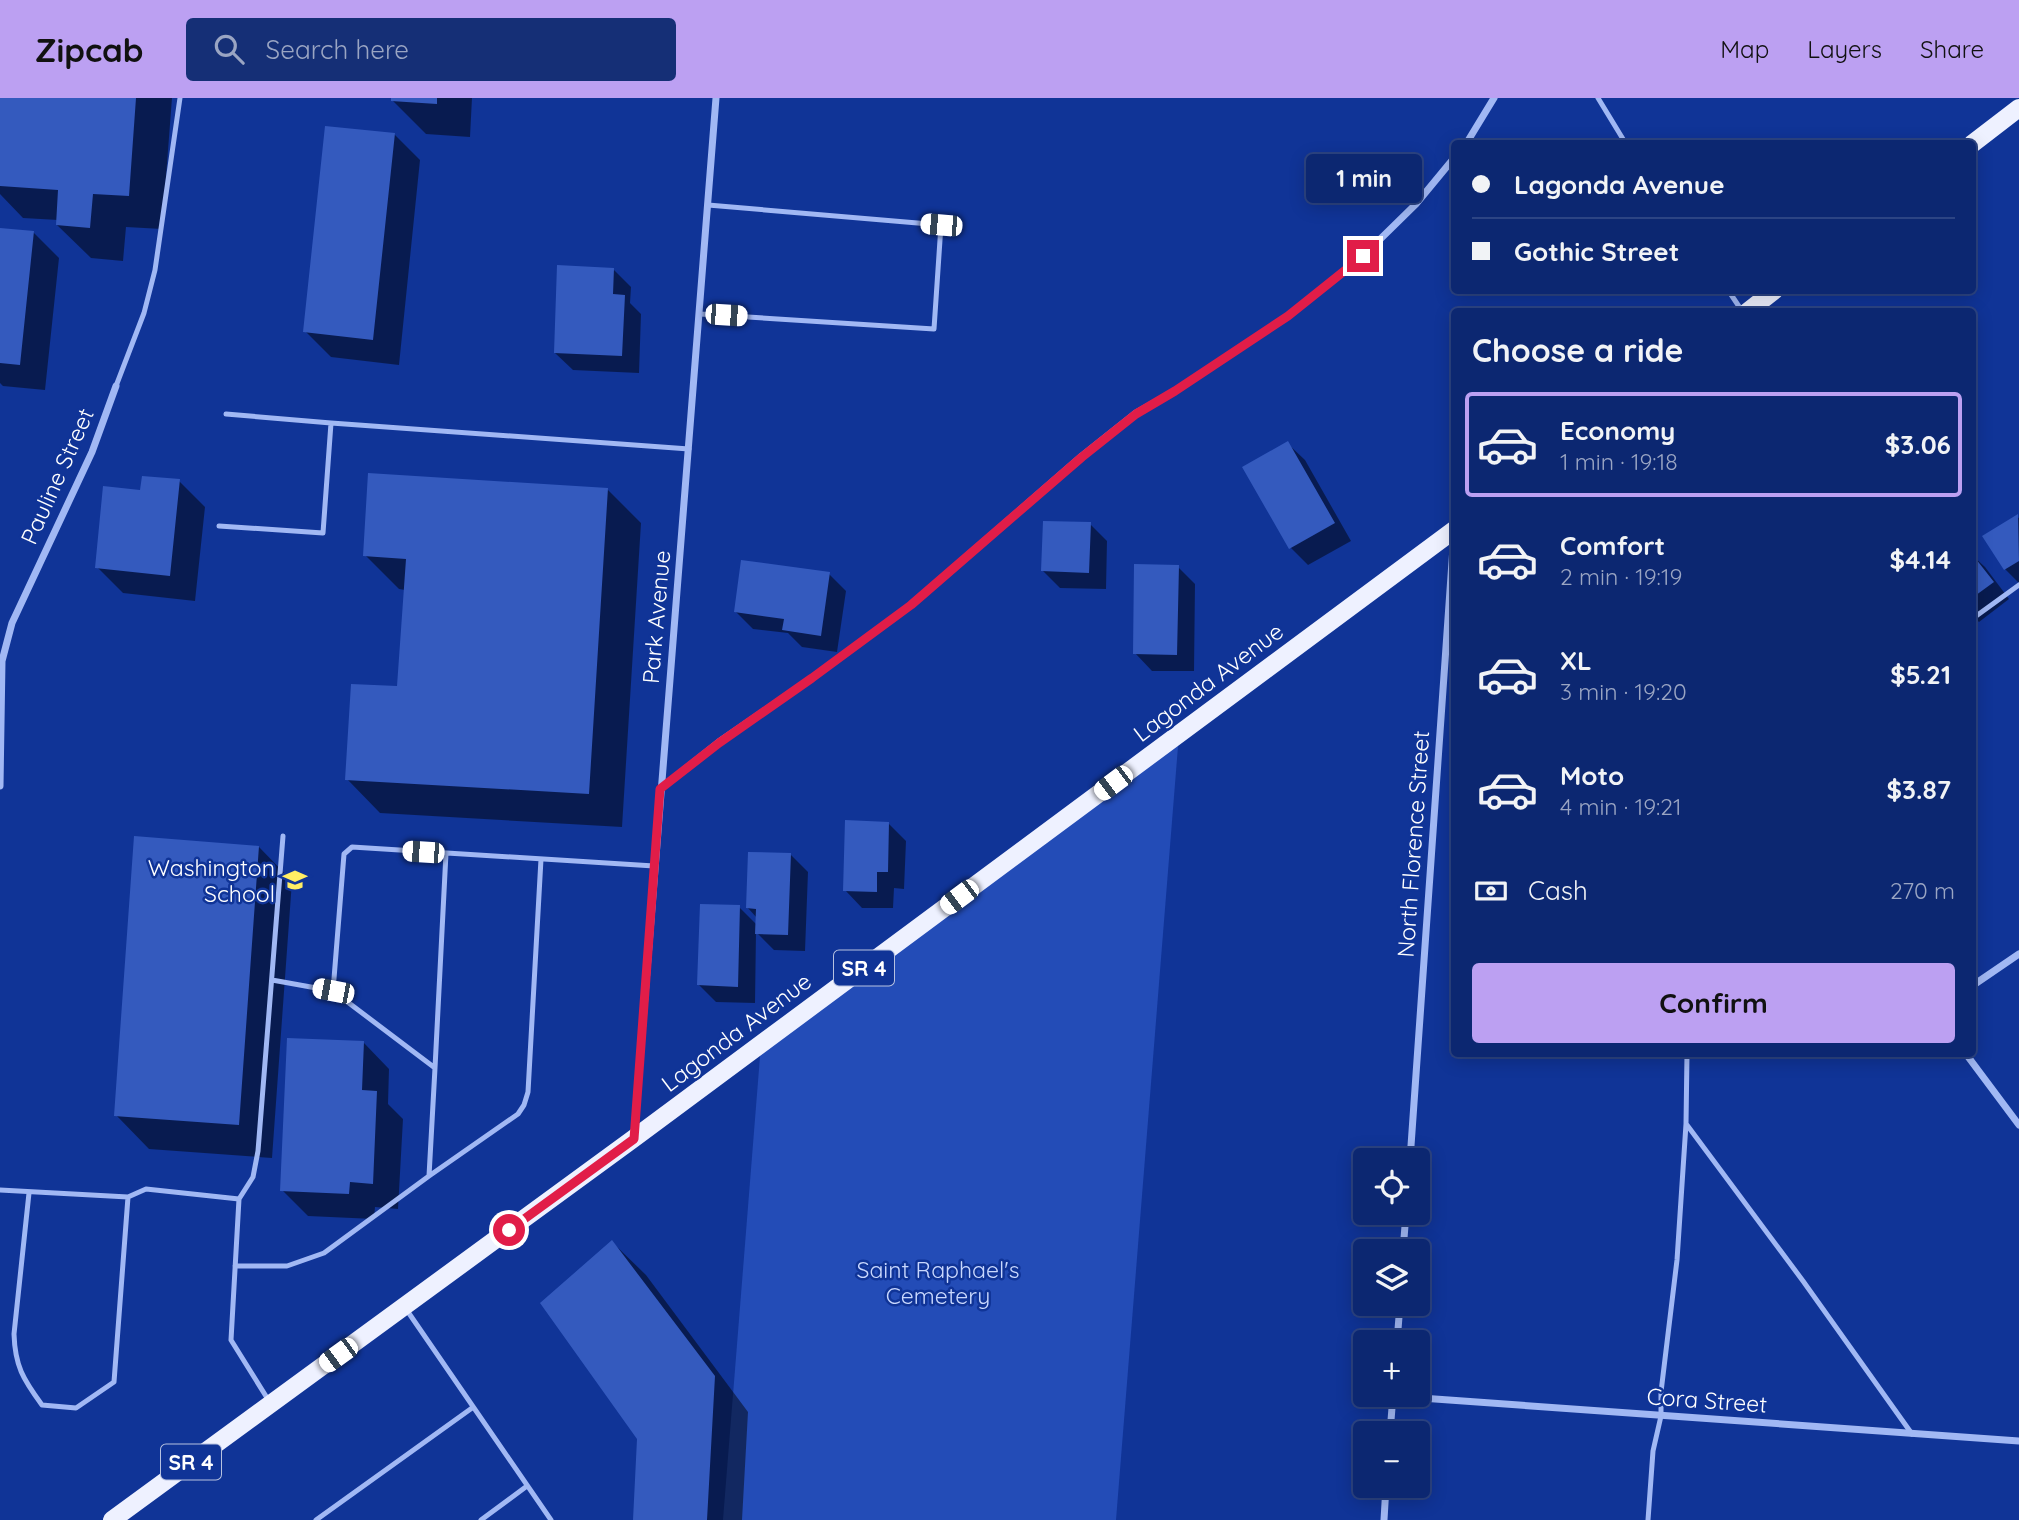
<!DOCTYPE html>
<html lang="en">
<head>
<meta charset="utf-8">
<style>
  body { margin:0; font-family:Quicksand,sans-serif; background:#152f76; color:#f1f3f6; height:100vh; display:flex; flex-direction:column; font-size:26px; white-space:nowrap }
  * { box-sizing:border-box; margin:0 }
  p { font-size:23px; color:#9aa5c3 }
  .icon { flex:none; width:38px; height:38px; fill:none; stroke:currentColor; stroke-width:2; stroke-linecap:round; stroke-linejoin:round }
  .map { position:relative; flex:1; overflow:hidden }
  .drawer { position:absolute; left:1451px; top:210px; width:525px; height:749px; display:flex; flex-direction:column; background:#0c2771; border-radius:7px; box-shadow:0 4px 18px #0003,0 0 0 2px #2c4484 }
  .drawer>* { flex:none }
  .hud { position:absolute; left:1451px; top:42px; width:525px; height:154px; border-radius:7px; box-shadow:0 4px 18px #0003,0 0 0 2px #2c4484; display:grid; align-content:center; height:154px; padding:0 21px; background:#0c2771 }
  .tools { position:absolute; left:1353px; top:1050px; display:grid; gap:14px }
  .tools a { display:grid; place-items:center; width:77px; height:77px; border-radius:7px; background:#0c2771; box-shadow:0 4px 18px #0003,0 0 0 2px #2c4484; font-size:35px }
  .end { position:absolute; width:32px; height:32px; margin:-16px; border:9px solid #e11d48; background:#fff; box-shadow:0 0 0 4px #fff }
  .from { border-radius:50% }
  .bubble { position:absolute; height:49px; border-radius:7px; background:#0c2771; box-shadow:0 4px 18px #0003,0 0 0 2px #2c4484; font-size:23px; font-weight:700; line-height:49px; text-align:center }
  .car { position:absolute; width:21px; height:42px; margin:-21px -10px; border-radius:9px; box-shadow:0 0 5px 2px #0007; background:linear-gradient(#fff 24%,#345 0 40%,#fff 0 76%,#345 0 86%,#fff 0) }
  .hud b { display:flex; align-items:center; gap:24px; height:66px; font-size:26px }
  .hud b+b { border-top:2px solid #2c4484 }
  .hud i { width:18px; height:18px; background:#f1f3f6 }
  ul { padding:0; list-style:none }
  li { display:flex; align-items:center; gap:21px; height:105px; margin:0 14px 10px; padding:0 7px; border:4px solid transparent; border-radius:7px }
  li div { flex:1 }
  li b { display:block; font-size:26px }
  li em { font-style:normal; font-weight:700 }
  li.selected { border-color:#bca0f2 }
  li>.icon { width:63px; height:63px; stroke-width:1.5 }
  h2 { padding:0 21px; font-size:32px; line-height:84px }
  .pay { display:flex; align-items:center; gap:18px; height:77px; padding:0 21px; font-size:26px }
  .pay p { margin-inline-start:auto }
  .button { display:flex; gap:14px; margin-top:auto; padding:14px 21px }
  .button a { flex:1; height:80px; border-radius:7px; background:#bca0f2; color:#111; font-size:28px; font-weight:700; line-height:80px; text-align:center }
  header { display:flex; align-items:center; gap:42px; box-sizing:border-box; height:98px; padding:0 35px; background:#bca0f2; color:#111 }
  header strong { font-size:33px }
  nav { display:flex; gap:38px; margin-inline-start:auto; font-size:24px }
  .search { width:490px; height:63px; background:#152f76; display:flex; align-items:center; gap:18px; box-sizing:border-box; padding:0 24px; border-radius:7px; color:#9aa5c3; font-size:26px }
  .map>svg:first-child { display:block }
</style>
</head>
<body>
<header>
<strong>Zipcab</strong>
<div class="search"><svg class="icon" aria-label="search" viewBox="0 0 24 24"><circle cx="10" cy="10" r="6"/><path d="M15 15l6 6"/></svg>Search here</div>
<nav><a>Map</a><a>Layers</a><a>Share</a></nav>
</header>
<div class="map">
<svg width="2019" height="1422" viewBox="0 0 2019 1422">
  <rect width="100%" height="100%" fill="#103497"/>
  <path fill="#234cb7" d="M1179,636L1116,1422H723L761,946Z"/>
  <path fill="#0007" d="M0,0H172L162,131L126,129L123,163L91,160L57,127L58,122L23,120L0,96Z
    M393,0H472L470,39L426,36L392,2Z
    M394,36L420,62L399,267L331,259L305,233Z
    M0,131L33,134L59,160L45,292L3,288L0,285Z
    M614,172L631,189L630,205L641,216L639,275L573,272L555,255Z
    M1287,345L1305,362L1351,443L1308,467L1291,450L1244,369Z
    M179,383L205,409L195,503L123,495L97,469L142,393Z
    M607,391L641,425L622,729L380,715L347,681L399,590L405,492L399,491L365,457Z
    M2017,419L2019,420V485L2005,471Z
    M1090,426L1107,443L1106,491L1060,490L1043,473Z
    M1972,457L1985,469L2009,501L1979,524L1972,517Z
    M1178,469L1195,486L1194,573H1152L1135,555Z
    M829,476L846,493L837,554L802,549L788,535L753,531L736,514Z
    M888,725L906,743L904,791L894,790L893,810H862L845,792Z
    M259,749L292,783L272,1060L149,1051L116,1017Z
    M791,757L808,774L805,853L774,852L756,834L755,905L716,904L699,887L739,809L757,827V820L747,809Z
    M364,945L389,971L388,1006L403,1021L398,1111L375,1109L374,1121L308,1118L282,1092Z
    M612,1144L646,1177L748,1314L742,1422H635L639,1341Z"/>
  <path fill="#345abe" d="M0,0H136L129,98L93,96L90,130L56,127L58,92L0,88Z
    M391,0H437V6L391,3Z
    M325,28L395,35L373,242L303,234Z
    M0,130L34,133L20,267L0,265Z
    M557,167L614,170L613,196L625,197L622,258L554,255Z
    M1288,343L1335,425L1289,451L1242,369Z
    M368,375L608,390L589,696L345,682L351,586L397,588L406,461L363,458Z
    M142,378L180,381L170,478L95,470L103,388L140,392Z
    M2018,416L2019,463L2004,472L1982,438Z
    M1043,423L1091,424L1089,475L1041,473Z
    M1972,456L1994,484L1972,500Z
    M741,462L830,474L821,538L782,532L784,521L734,514Z
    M1134,466L1179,467L1177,557L1133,556Z
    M845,722L889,724L888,774H877V794L843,793Z
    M134,738L259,748L239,1027L114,1018Z
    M748,754L791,755L788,837L755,836L756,811L746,810Z
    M700,806L740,807L738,889L697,887Z
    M287,940L364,943L362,992L377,993L373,1086L350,1084L349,1096L280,1093Z
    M612,1142L715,1278L707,1422H633L637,1341L540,1205Z"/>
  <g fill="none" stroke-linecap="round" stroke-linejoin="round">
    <path stroke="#a1b8f4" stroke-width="5" d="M1598,0L1626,46
      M1728,192L1742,213
      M700,216L934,231L941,127L708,107
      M116,288L144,215L155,172L180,0
      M226,316L331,325L689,351
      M219,428L323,435L331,325
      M1972,521L2019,487
      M333,893L344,756L352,749L654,768
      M435,970L446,755
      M1687,1027L1803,1183L1912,1336
      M429,1078L518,1016L524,1007L528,994L541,761
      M0,1092L128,1099L114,1284L76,1310L42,1307C23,1281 15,1268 14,1236L29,1095
      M128,1099L146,1091L239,1101
      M235,1168H287L324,1155L429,1078L435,970L333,893L272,882
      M406,1211L551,1422
      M269,1303L231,1242L239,1101L253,1079L258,1053L283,738
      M316,1422L472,1310
      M481,1422L527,1388
      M1648,1422L1653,1353L1661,1318V1294L1677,1162L1686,1026L1687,956"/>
    <path stroke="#a1b8f4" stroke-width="7" d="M1466,46L1494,0
      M0,688L2,563L12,525L92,354L116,288
      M660,691L719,644L812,580L911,507L1082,358L1136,315L1175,293L1288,218L1363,158L1416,106L1454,60
      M1972,888L2019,856
      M1966,956L2019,1027
      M634,1037L716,0
      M1410,1062L1454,435
      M1403,1153L1406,1115
      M1397,1244L1400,1206
      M1393,1298L2019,1343
      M1390,1335L1393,1297
      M1384,1422L1386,1388"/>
    <path stroke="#eef1ff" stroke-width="18" d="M1972,46L2019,10
      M1747,214L1775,192
      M112,1422L633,1041L1454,432"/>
  </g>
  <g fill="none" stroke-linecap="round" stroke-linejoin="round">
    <path stroke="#e11d48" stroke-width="9" d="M509,1132L634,1041L660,691L719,645L812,580L911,507L1082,359L1136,316L1175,293L1288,218L1363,158"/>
  </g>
  <defs>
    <g id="school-bare" transform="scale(1.89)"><path d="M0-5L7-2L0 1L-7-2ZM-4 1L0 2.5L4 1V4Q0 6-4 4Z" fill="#ffed64" stroke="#103497" stroke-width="2.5" paint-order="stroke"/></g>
  </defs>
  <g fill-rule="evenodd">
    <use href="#school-bare" x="295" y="782"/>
  </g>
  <g text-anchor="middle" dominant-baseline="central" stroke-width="5" stroke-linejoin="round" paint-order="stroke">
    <g fill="#103497" stroke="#b7c2e0" stroke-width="2">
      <rect x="834" y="852.5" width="60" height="35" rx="5"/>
      <rect x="161" y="1346.5" width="60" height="35" rx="5"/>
    </g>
    <g font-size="21" font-weight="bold" fill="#fff">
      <text x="864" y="870">SR 4</text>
      <text x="191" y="1364">SR 4</text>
    </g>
    <g font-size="23" fill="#fff" stroke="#103497">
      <text transform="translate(57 378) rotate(-66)">Pauline Street</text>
      <text transform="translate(656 519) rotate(-85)">Park Avenue</text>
      <text transform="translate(1208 584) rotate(-37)">Lagonda Avenue</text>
      <text transform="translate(1413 746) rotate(-86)">North Florence Street</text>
      <text transform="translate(736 934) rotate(-37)">Lagonda Avenue</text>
      <text transform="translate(1707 1302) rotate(4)">Cora Street</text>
    </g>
    <g font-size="23" fill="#fff" stroke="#103497" text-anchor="end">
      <text x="275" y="769">Washington<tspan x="275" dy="26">School</tspan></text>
    </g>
    <g font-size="23" fill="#c9d8fe" stroke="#103497">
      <text x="938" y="1171">Saint Raphael's<tspan x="938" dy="26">Cemetery</tspan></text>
    </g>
  </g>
</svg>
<div class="tools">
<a><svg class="icon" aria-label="locate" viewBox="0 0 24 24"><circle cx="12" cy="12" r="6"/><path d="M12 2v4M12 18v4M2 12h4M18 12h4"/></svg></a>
<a><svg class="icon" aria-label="layers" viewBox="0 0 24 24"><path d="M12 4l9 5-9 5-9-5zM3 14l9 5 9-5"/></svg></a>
<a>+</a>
<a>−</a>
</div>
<i class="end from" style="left:509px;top:1132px"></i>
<i class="end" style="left:1363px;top:158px"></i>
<div class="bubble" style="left:1306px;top:56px;width:116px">1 min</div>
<i class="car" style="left:941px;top:127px;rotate:275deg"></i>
<i class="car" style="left:726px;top:217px;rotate:94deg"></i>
<i class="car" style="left:1113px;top:685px;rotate:233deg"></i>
<i class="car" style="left:423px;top:754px;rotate:274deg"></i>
<i class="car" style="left:959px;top:799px;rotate:233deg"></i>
<i class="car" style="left:333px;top:893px;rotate:281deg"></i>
<i class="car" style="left:338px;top:1257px;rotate:234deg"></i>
<div class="hud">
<b><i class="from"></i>Lagonda Avenue</b>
<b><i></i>Gothic Street</b>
</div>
<section class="drawer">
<h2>Choose a ride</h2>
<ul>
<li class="selected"><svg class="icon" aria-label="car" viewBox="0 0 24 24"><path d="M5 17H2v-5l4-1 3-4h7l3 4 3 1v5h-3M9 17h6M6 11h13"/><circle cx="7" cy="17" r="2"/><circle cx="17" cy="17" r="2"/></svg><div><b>Economy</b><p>1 min · 19:18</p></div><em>$3.06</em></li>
<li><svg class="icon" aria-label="car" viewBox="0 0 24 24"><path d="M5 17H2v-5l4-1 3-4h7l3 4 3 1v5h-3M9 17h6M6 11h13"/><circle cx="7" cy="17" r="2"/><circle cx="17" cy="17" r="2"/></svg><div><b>Comfort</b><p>2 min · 19:19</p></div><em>$4.14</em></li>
<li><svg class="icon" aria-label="car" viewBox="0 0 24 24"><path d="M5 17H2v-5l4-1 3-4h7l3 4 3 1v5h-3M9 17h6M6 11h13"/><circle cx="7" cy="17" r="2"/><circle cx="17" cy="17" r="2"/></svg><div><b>XL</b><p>3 min · 19:20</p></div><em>$5.21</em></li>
<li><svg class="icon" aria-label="car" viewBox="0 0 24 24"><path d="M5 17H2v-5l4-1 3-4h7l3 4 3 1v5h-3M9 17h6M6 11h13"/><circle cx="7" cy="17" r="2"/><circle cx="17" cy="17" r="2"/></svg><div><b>Moto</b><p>4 min · 19:21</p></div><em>$3.87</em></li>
</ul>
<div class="pay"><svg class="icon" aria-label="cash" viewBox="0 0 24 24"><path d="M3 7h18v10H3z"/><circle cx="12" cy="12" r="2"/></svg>Cash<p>270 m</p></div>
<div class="button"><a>Confirm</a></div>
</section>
</div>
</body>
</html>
